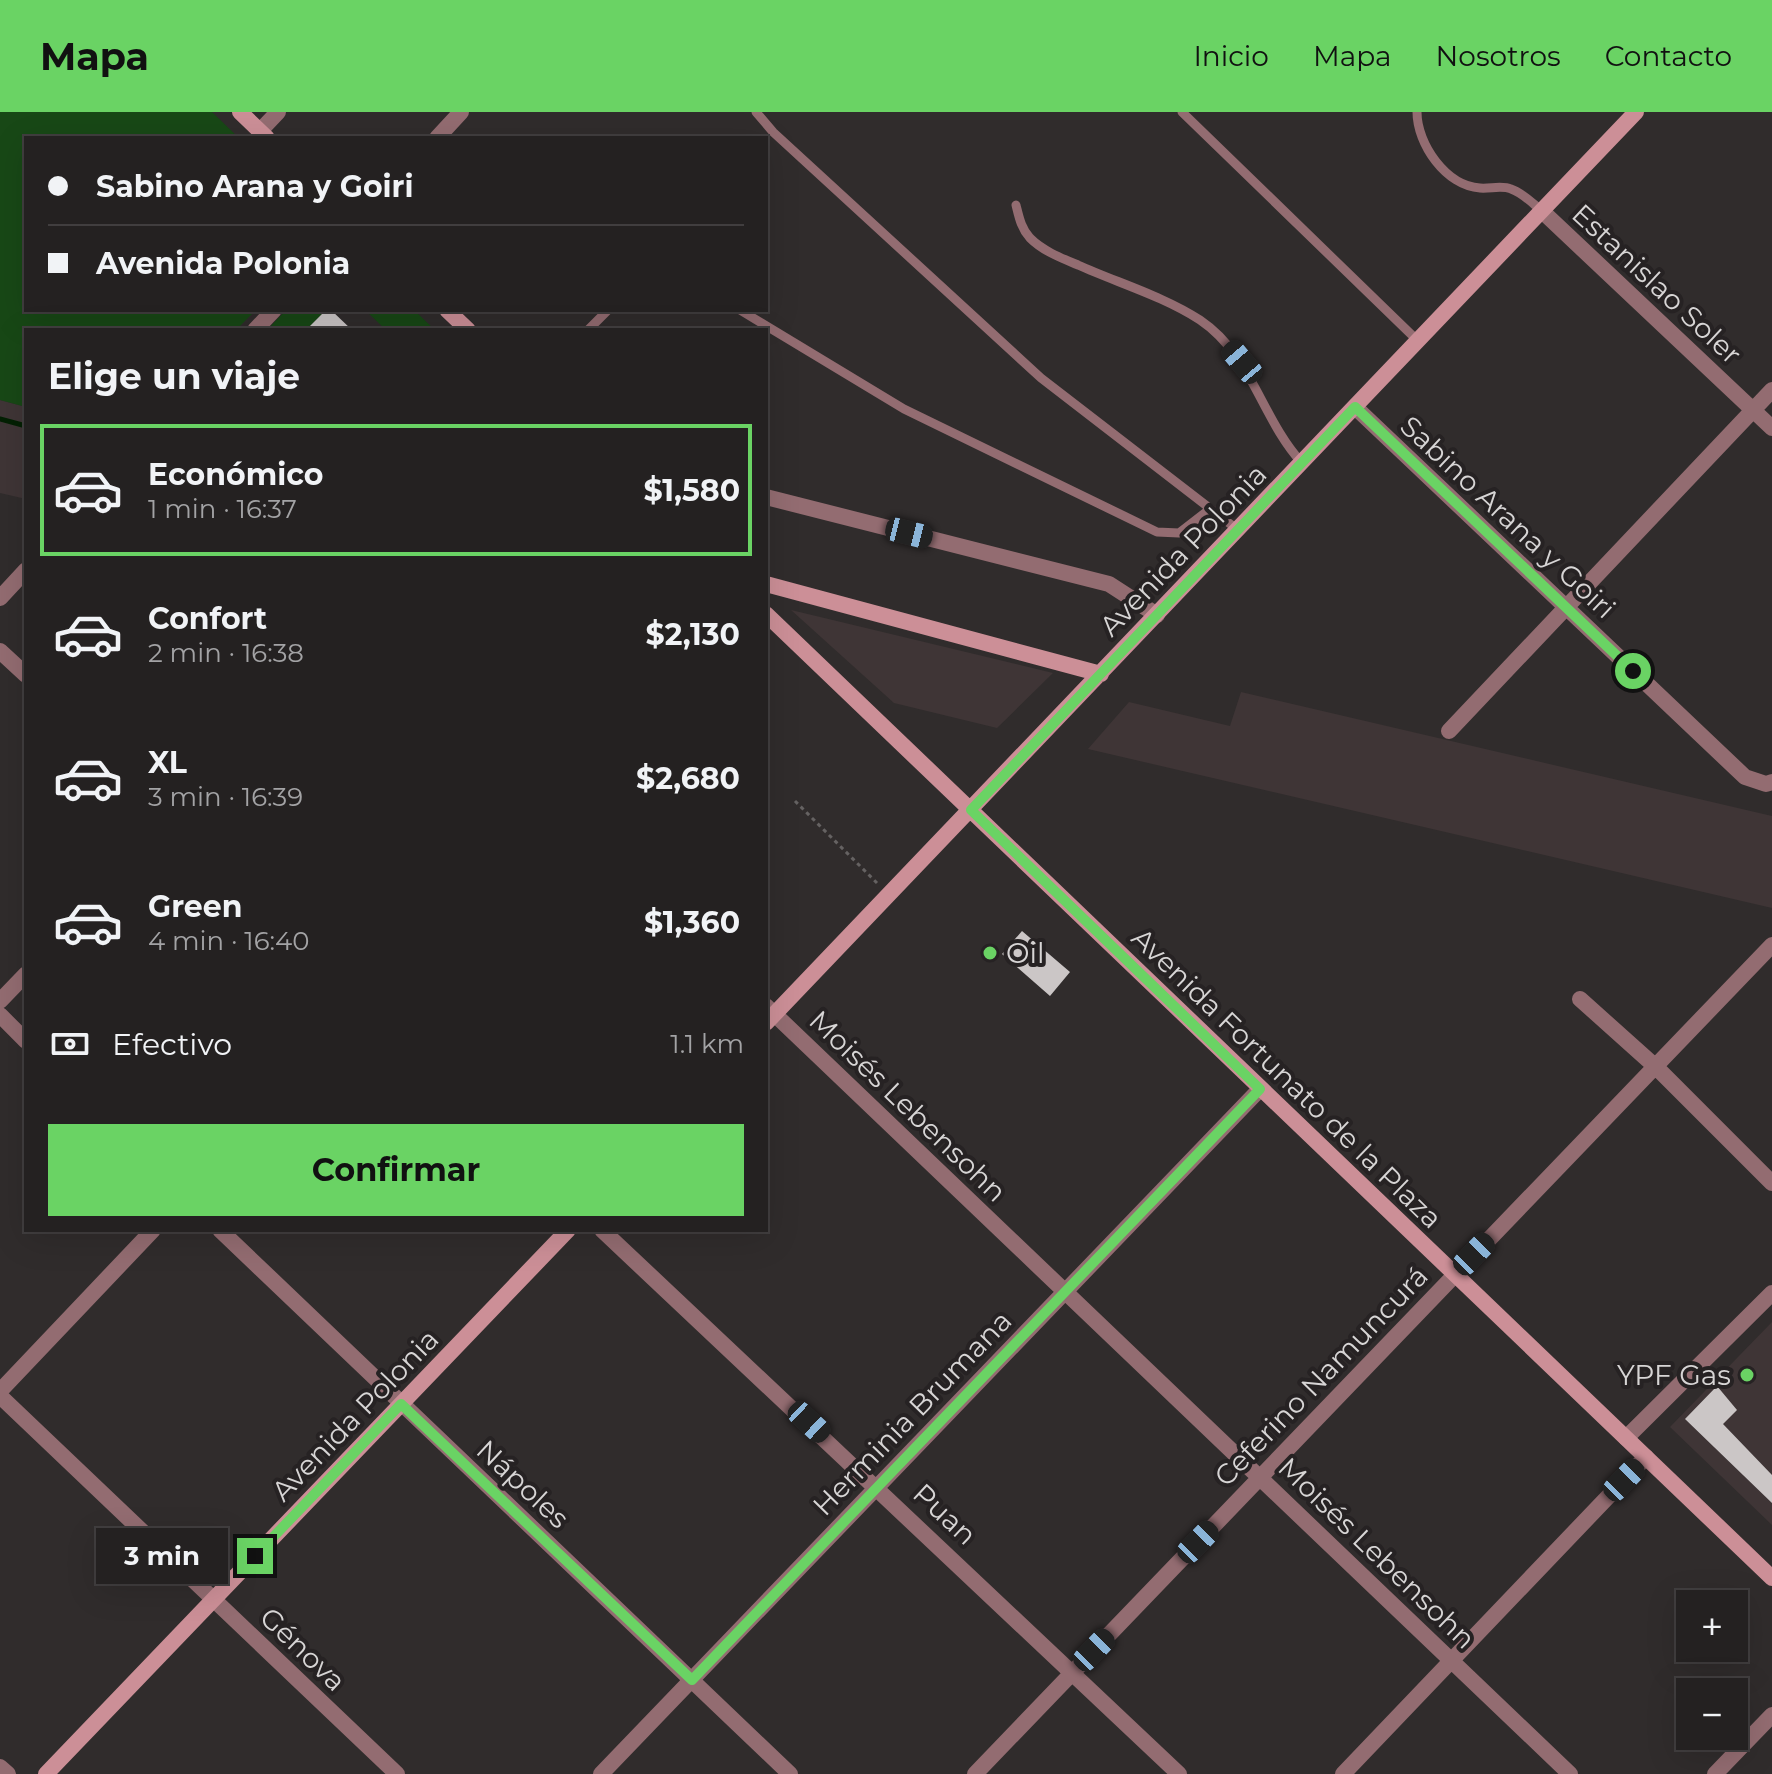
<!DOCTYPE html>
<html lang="es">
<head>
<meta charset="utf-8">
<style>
  body { margin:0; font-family:Montserrat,sans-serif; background:#302e2e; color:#f1f3f6; height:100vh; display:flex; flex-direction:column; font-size:30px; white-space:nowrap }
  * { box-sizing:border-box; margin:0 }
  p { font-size:26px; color:#a3a3a5 }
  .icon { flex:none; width:44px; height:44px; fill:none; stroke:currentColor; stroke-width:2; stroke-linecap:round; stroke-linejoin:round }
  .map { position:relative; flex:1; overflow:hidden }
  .panel { position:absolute; left:24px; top:216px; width:744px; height:904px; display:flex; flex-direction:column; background:#242121; border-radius:0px; box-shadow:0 8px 32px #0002,0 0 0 2px #413e3f }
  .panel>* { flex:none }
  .top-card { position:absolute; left:24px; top:24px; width:744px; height:176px; border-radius:0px; box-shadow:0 8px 32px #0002,0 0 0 2px #413e3f; display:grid; align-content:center; height:176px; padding:0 24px; background:#242121 }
  .fabs { position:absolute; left:1676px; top:1478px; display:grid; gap:16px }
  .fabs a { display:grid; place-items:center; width:72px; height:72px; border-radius:0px; background:#242121; box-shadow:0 8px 32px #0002,0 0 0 2px #413e3f; font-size:40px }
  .end { position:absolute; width:36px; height:36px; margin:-18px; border:10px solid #6ad364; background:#111; box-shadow:0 0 0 4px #111 }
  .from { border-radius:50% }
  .bubble { position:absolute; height:56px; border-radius:0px; background:#242121; box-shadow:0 8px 32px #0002,0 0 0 2px #413e3f; font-size:26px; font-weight:700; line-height:56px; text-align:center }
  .car { position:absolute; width:24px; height:48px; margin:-24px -12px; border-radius:10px; box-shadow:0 0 6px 2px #0007; background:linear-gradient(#222 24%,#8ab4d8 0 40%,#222 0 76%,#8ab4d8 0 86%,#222 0) }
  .top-card b { display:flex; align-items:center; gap:28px; height:76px; font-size:30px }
  .top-card b+b { border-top:2px solid #413e3f }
  .top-card i { width:20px; height:20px; background:#f1f3f6 }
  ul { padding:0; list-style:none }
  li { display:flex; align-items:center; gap:24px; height:132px; margin:0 16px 12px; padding:0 8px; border:4px solid transparent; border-radius:0px }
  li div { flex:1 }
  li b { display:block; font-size:30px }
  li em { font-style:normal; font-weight:700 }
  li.on { border-color:#6ad364 }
  li>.icon { width:72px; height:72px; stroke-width:1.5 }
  h2 { padding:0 24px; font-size:36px; line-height:96px }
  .pay { display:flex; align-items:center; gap:20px; height:88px; padding:0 24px; font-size:30px }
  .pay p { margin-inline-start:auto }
  .primary-button { display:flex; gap:16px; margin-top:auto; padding:16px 24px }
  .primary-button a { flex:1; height:92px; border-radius:0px; background:#6ad364; color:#111; font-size:32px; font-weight:700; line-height:92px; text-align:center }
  header { display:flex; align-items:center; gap:48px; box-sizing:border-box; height:112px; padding:0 40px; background:#6ad364; color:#111 }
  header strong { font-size:38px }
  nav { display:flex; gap:44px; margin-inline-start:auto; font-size:28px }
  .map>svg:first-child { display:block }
</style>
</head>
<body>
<header>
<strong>Mapa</strong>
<nav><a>Inicio</a><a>Mapa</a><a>Nosotros</a><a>Contacto</a></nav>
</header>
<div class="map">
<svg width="1772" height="1662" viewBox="0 0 1772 1662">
  <rect width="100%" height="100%" fill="#302c2c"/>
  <path fill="#3f3536" d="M0,288L26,295V387L0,381Z
    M791,498L1053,561L997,616L894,591Z
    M1241,580L1772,704V796L1088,637L1129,590L1230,614Z
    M1772,1210V1413L1670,1315Z"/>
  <path fill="#184816" d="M0,0H212L239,26H26V198H256L236,218H26V295L0,288Z
    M286,198H326L306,218H267Z
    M365,198H414L435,218H386Z"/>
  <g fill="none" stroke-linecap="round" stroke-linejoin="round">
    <path stroke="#032003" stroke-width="5" d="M0,307L26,314"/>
  </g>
  <path fill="#cbc6c6" d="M326,198H331L352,218H306Z
    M1022,819L1070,860L1050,884L1002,842Z
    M1717,1274L1737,1298L1723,1312L1772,1363V1391L1685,1307Z"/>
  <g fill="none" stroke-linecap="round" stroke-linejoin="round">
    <path stroke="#656262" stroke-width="3" stroke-dasharray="4 4" stroke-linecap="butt" d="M795,689L877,771"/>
    <path stroke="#936c71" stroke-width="9" d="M756,0L773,20L1041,266L1238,418
      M1182,0L1418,229
      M1417,0C1417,32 1446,74 1480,76C1490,77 1502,73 1511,77C1523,81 1532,91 1542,99
      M1016,93C1019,105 1021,116 1030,126C1043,139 1061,146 1078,153C1118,171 1163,184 1200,208C1252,243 1261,306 1302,351
      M740,198L904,297L1157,420L1179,421L1210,397
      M588,218L608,198"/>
    <path stroke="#936c71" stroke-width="16" d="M260,19L278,0
      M437,26L461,0
      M1542,99L1772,316
      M255,218L274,198
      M1355,295L1745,665L1766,672L1772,670
      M766,385L1109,472L1157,503
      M0,486L26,458
      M0,539L26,563
      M1449,619L1772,278
      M1580,887L1657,956L1772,1071
      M0,889L26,862
      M766,894L1570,1662
      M0,903L26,929
      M220,1118L790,1662
      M602,1118L1179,1662
      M0,1279L153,1118
      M0,1284L397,1662
      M1626,1326L1772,1181
      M0,1655L8,1662
      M601,1662L1260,977
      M975,1662L1772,833
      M1343,1662L1646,1345
      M1715,1662L1772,1603"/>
    <path stroke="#cc8f97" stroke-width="16" d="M240,0L267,26
      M447,198L468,218
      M766,472L1101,562
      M766,502L1772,1466
      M766,911L1636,0
      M46,1662L568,1118"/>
  </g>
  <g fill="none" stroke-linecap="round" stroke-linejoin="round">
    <path stroke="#6ad364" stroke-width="10" d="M255,1444L401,1292L692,1568L1260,977L971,698L1355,295L1633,559"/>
  </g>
  <g fill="#6ad364" stroke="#262223" stroke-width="3">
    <circle cx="990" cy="841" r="8"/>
    <circle cx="1747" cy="1263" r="8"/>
  </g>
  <g text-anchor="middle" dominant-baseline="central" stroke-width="8" stroke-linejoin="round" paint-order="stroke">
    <g font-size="28" fill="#d7d5d5" stroke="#262223">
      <text transform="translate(1657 172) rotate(43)">Estanislao Soler</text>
      <text transform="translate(1508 405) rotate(43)">Sabino Arana y Goiri</text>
      <text transform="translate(1183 438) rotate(-46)">Avenida Polonia</text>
      <text transform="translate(1287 966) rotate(44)">Avenida Fortunato de la Plaza</text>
      <text transform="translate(908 994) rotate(44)">Moisés Lebensohn</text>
      <text transform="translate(1321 1264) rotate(-46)">Ceferino Namuncurá</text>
      <text transform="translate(912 1301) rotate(-46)">Herminia Brumana</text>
      <text transform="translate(355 1303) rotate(-46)">Avenida Polonia</text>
      <text transform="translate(523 1372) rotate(43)">Nápoles</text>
      <text transform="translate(945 1402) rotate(43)">Puan</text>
      <text transform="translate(1377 1441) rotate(44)">Moisés Lebensohn</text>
      <text transform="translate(303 1537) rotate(44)">Génova</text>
    </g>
    <g font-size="28" fill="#d7d5d5" stroke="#262223" text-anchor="start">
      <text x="1006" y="841">Oil</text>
      <text x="1731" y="1263" text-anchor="end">YPF Gas</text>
    </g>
  </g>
</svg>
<div class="fabs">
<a>+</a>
<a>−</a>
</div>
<i class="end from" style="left:1633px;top:559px"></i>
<i class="end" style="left:255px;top:1444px"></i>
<div class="bubble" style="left:96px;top:1416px;width:132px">3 min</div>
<i class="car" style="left:1242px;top:250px;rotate:320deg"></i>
<i class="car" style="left:909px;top:421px;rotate:104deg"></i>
<i class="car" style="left:1474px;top:1142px;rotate:44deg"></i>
<i class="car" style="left:809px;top:1310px;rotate:133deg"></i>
<i class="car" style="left:1624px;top:1368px;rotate:44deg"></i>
<i class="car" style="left:1198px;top:1430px;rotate:44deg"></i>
<i class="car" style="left:1094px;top:1538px;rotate:44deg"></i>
<div class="top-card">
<b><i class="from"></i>Sabino Arana y Goiri</b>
<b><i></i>Avenida Polonia</b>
</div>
<section class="panel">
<h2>Elige un viaje</h2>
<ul>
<li class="on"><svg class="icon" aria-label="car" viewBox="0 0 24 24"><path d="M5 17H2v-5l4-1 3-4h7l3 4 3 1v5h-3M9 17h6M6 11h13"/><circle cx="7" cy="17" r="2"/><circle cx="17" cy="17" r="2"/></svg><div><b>Económico</b><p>1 min · 16:37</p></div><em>$1,580</em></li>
<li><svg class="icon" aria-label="car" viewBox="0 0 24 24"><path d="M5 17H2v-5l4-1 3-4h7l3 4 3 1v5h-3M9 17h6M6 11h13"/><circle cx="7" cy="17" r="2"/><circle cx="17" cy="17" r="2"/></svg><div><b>Confort</b><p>2 min · 16:38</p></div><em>$2,130</em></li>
<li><svg class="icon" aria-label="car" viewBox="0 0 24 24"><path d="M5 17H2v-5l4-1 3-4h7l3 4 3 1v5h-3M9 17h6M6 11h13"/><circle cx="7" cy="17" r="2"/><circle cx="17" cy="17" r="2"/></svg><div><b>XL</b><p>3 min · 16:39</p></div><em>$2,680</em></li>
<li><svg class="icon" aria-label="car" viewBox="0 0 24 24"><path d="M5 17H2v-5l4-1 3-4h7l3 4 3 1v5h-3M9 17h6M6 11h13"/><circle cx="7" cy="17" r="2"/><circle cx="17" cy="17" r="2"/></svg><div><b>Green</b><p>4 min · 16:40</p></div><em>$1,360</em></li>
</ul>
<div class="pay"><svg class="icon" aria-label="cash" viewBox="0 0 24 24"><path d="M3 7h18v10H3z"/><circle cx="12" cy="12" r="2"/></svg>Efectivo<p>1.1 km</p></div>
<div class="primary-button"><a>Confirmar</a></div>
</section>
</div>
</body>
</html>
